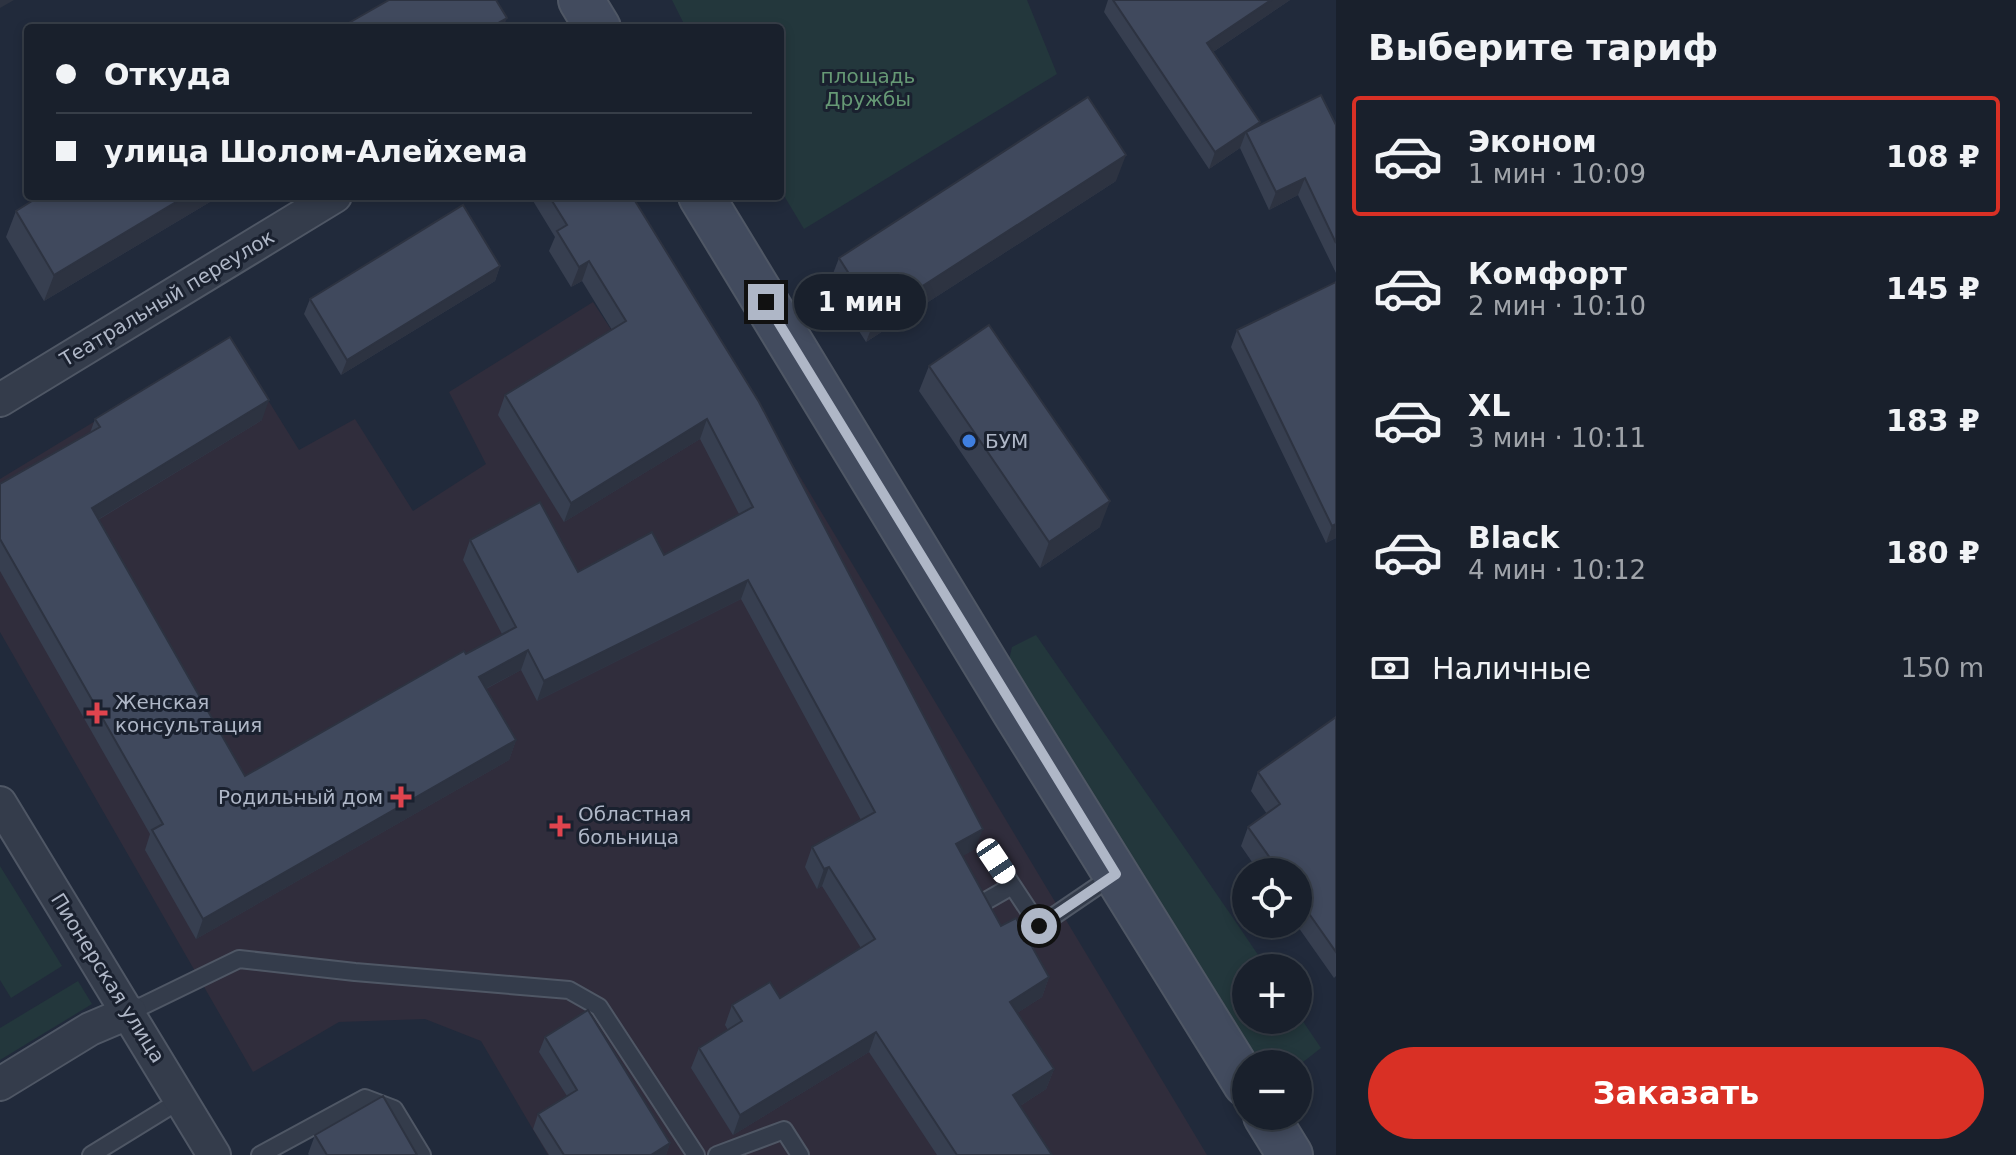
<!DOCTYPE html>
<html lang="ru">
<head>
<meta charset="utf-8">
<style>
  body { margin:0; font-family:"DejaVu Sans",sans-serif; background:#262d38; color:#f1f3f6; height:100vh; display:flex; flex-direction:column; font-size:30px; white-space:nowrap }
  * { box-sizing:border-box; margin:0 }
  p { font-size:26px; color:#9fa3a9 }
  .icon { flex:none; width:44px; height:44px; fill:none; stroke:currentColor; stroke-width:2; stroke-linecap:round; stroke-linejoin:round }
  .map { position:relative; flex:1; overflow:hidden }
  .drawer { display:flex; flex-direction:column; background:#19202c; width:680px }
  .drawer>* { flex:none }
  .banner { position:absolute; left:24px; top:24px; width:760px; height:176px; border-radius:8px; box-shadow:0 4px 12px #0003,0 0 0 2px #373e48; display:grid; align-content:center; height:176px; padding:0 32px; background:#19202c }
  .controls { position:absolute; left:1232px; top:858px; display:grid; gap:16px }
  .controls a { display:grid; place-items:center; width:80px; height:80px; border-radius:50%; background:#19202c; box-shadow:0 4px 12px #0003,0 0 0 2px #373e48; font-size:40px }
  .end { position:absolute; width:36px; height:36px; margin:-18px; border:10px solid #afb7c7; background:#111; box-shadow:0 0 0 4px #111 }
  .from { border-radius:50% }
  .bubble { position:absolute; height:56px; border-radius:28px; background:#19202c; box-shadow:0 4px 12px #0003,0 0 0 2px #373e48; font-size:26px; font-weight:800; line-height:56px; text-align:center }
  .car { position:absolute; width:24px; height:48px; margin:-24px -12px; border-radius:10px; box-shadow:0 0 6px 2px #0007; background:linear-gradient(#fff 24%,#345 0 40%,#fff 0 76%,#345 0 86%,#fff 0) }
  .banner b { display:flex; align-items:center; gap:28px; height:76px; font-size:30px }
  .banner b+b { border-top:2px solid #373e48 }
  .banner i { width:20px; height:20px; background:#f1f3f6 }
  ul { padding:0; list-style:none }
  li { display:flex; align-items:center; gap:24px; height:120px; margin:0 16px 12px; padding:0 16px; border:4px solid transparent; border-radius:8px }
  li div { flex:1 }
  li b { display:block; font-size:30px }
  li em { font-style:normal; font-weight:800 }
  li.on { border-color:#d93025 }
  li>.icon { width:72px; height:72px; stroke-width:1.5 }
  h2 { padding:0 32px; font-size:36px; line-height:96px }
  .pay { display:flex; align-items:center; gap:20px; height:88px; padding:0 32px; font-size:30px }
  .pay p { margin-inline-start:auto }
  .button { display:flex; gap:16px; margin-top:auto; padding:16px 32px }
  .button a { flex:1; height:92px; border-radius:48px; background:#d93025; color:#fff; font-size:32px; font-weight:800; line-height:92px; text-align:center }
  main { display:flex; flex:1; min-height:0 }
  .map>svg:first-child { display:block }
</style>
</head>
<body>
<main>
<div class="map">
<svg width="1336" height="1155" viewBox="0 0 1336 1155">
  <rect width="100%" height="100%" fill="#212a3b"/>
  <path fill="#302d3c" d="M691,295L1207,1155H548L481,1041L425,1019L339,1022L253,1072L0,632V479L230,339L299,450L355,419L413,511L486,464L449,392L593,302L618,340Z"/>
  <path fill="#23373c" d="M672,0H1027L1057,74L804,229L780,189V28H686Z
    M1036,635C1113,747 1192,856 1267,968H1246V1020H1298V1014L1321,1048L1298,1066L1260,1064L1009,660L1012,647Z
    M0,866L62,966L11,998L0,980Z
    M78,981L92,1004L0,1060V1028Z"/>
  <g fill="none" stroke-linecap="round" stroke-linejoin="round">
    <g stroke="#4f5765" stroke-width="20">
      <path id="lane" d="M996,861L1039,926L1114,875
        M984,902L1012,886
        M130,1012L239,959L355,972L569,990L599,1007L696,1155
        M91,1155L182,1099
        M260,1155L365,1098L394,1109L422,1155
        M717,1155L784,1130L800,1155"/>
    </g>
    <g stroke="#4f5765" stroke-width="36">
      <path id="street" d="M0,400L335,196
        M0,803L214,1155
        M0,1084L90,1029L130,1012"/>
    </g>
    <g stroke="#4f5765" stroke-width="48">
      <path id="secondary" d="M581,0L598,28
        M701,196L1015,712L1246,1084
        M1266,1116L1290,1155"/>
    </g>
    <use href="#lane" stroke="#343c4b" stroke-width="16"/>
    <use href="#street" stroke="#343c4b" stroke-width="32"/>
    <use href="#secondary" stroke="#424b5e" stroke-width="44"/>
  </g>
  <path fill="#373f50" d="M1108,0H1290L1213,52L1260,122L1258,126L1336,125V273L1298,195L1269,210L1240,148L1209,169L1104,12Z
    M1116,181L866,342L829,284L839,258Z
    M220,196L44,301L6,237L16,211Z
    M530,196H632L975,849L962,856L1001,926L1049,977L1042,997L1017,1013L1054,1069L1046,1089L1020,1106L1052,1155H937L869,1052L733,1135L691,1068L699,1048L728,1030L725,1025L732,1005L780,998L861,948L822,886L817,889L805,867L812,847L861,820L741,599L537,701L521,670L486,689L516,740L509,760L196,939L145,850L150,834L0,571V484L90,433L95,419L262,420L98,520L245,776L502,634L463,560L470,540L578,572L664,555L739,514L700,439L564,522L498,415L505,395L612,330L582,281L571,287L549,251L555,237Z
    M500,266L495,281L341,375L304,314L310,299Z
    M1336,282V538L1326,543L1231,347L1237,330Z
    M929,366L1100,527L1040,568L919,391Z
    M1336,717V976L1334,978L1296,924H1298V872H1259L1241,846L1248,827L1267,814L1251,791L1258,772Z
    M545,1037L670,1143L666,1155H549L533,1129L538,1114L567,1096L539,1052Z
    M315,1135L417,1155H309L308,1154Z"/>
  <path fill="#2d3341" d="M0,0H14L0,8Z
    M1271,0H1290L1201,60L1207,43Z
    M507,18L503,28H489Z
    M1260,122L1253,139L1246,132L1240,148L1209,169L1215,152Z
    M1126,155L1116,181L866,342L876,316Z
    M1305,178L1298,195L1269,210L1276,192Z
    M186,196H220L44,301L54,275Z
    M589,261L582,281L571,287L579,267Z
    M500,266L495,281L341,375L347,360Z
    M269,400L262,420L84,528L92,508Z
    M707,419L700,439L564,522L571,503Z
    M1110,501L1100,527L1040,568L1049,542Z
    M1336,524V538L1326,543L1332,526Z
    M748,580L741,599L537,701L544,681Z
    M528,650L521,670L472,696L479,677Z
    M516,740L509,760L196,939L203,919Z
    M983,829L975,849L949,864L956,844Z
    M829,867L822,886L817,889L824,869Z
    M1049,977L1042,997L1003,1022L1010,1002Z
    M876,1032L869,1052L733,1135L740,1115Z
    M1054,1069L1046,1089L1006,1115L1013,1095Z
    M670,1143L666,1155H651Z"/>
  <path fill="#40495d" stroke="#2d3341" stroke-width="2" d="M389,0H496L507,18L489,28H340Z
    M1113,0H1271L1207,43L1260,122L1215,152Z
    M1321,95L1336,125V243L1305,178L1276,192L1246,132Z
    M1088,97L1126,155L876,316L839,258Z
    M40,196H186L54,275L16,211Z
    M549,196H632L759,402L983,829L956,844L1001,926L1016,918L1049,977L1010,1002L1054,1069L1013,1095L1052,1155H957L876,1032L740,1115L699,1048L742,1021L732,1005L770,982L780,998L875,939L829,867L824,869L812,847L875,812L748,580L544,681L528,650L479,677L516,740L203,919L152,830L163,824L0,539V484L100,427L95,419L230,337L269,400L92,508L245,776L464,651L466,654L516,627L470,540L540,502L578,572L652,532L664,555L753,507L707,419L571,503L505,395L626,321L589,261L579,267L557,231L567,225Z
    M463,205L500,266L347,360L310,299Z
    M1336,282V524L1332,526L1237,330Z
    M989,325L1110,501L1049,542L929,366Z
    M1336,717V952L1298,898V872H1280L1248,827L1280,804L1258,772Z
    M588,1010L670,1143L651,1155H564L538,1114L577,1090L545,1037Z
    M383,1096L417,1155H327L315,1135Z"/>
  <g fill="none" stroke-linecap="round" stroke-linejoin="round">
    <path stroke="#afb7c7" stroke-width="10" d="M766,302L1116,874L1039,926"/>
  </g>
  <circle fill="#3f7fe0" stroke="#1a212f" stroke-width="3" cx="969" cy="441" r="8"/>
  <g fill="#e0444e" stroke="#1a212f" stroke-width="3">
    <path d="M93 701h8v8h8v8h-8v8h-8v-8h-8v-8h8z"/>
    <path d="M397 785h8v8h8v8h-8v8h-8v-8h-8v-8h8z"/>
    <path d="M556 814h8v8h8v8h-8v8h-8v-8h-8v-8h8z"/>
  </g>
  <g text-anchor="middle" dominant-baseline="central" stroke-width="6" stroke-linejoin="round" paint-order="stroke">
    <g font-size="20" fill="#669975" stroke="#1a212f">
      <text x="868" y="76">площадь<tspan x="868" dy="23">Дружбы</tspan></text>
    </g>
    <g font-size="20" fill="#afb7c7" stroke="#1a212f">
      <text transform="translate(167 298) rotate(-31)">Театральный переулок</text>
      <text transform="translate(108 978) rotate(58)">Пионерская улица</text>
    </g>
    <g font-size="20" fill="#afb7c7" stroke="#1a212f" text-anchor="start">
      <text x="985" y="441">БУМ</text>
      <text x="115" y="702">Женская<tspan x="115" dy="23">консультация</tspan></text>
      <text x="383" y="797" text-anchor="end">Родильный дом</text>
      <text x="578" y="814">Областная<tspan x="578" dy="23">больница</tspan></text>
    </g>
  </g>
</svg>
<div class="controls">
<a><svg class="icon" aria-label="locate" viewBox="0 0 24 24"><circle cx="12" cy="12" r="6"/><path d="M12 2v4M12 18v4M2 12h4M18 12h4"/></svg></a>
<a>+</a>
<a>−</a>
</div>
<i class="end from" style="left:1039px;top:926px"></i>
<i class="end" style="left:766px;top:302px"></i>
<div class="bubble" style="left:794px;top:274px;width:132px">1 мин</div>
<i class="car" style="left:996px;top:861px;rotate:146deg"></i>
<div class="banner">
<b><i class="from"></i>Откуда</b>
<b><i></i>улица Шолом-Алейхема</b>
</div>
</div>
<section class="drawer">
<h2>Выберите тариф</h2>
<ul>
<li class="on"><svg class="icon" aria-label="car" viewBox="0 0 24 24"><path d="M5 17H2v-5l4-1 3-4h7l3 4 3 1v5h-3M9 17h6M6 11h13"/><circle cx="7" cy="17" r="2"/><circle cx="17" cy="17" r="2"/></svg><div><b>Эконом</b><p>1 мин · 10:09</p></div><em>108 ₽</em></li>
<li><svg class="icon" aria-label="car" viewBox="0 0 24 24"><path d="M5 17H2v-5l4-1 3-4h7l3 4 3 1v5h-3M9 17h6M6 11h13"/><circle cx="7" cy="17" r="2"/><circle cx="17" cy="17" r="2"/></svg><div><b>Комфорт</b><p>2 мин · 10:10</p></div><em>145 ₽</em></li>
<li><svg class="icon" aria-label="car" viewBox="0 0 24 24"><path d="M5 17H2v-5l4-1 3-4h7l3 4 3 1v5h-3M9 17h6M6 11h13"/><circle cx="7" cy="17" r="2"/><circle cx="17" cy="17" r="2"/></svg><div><b>XL</b><p>3 мин · 10:11</p></div><em>183 ₽</em></li>
<li><svg class="icon" aria-label="car" viewBox="0 0 24 24"><path d="M5 17H2v-5l4-1 3-4h7l3 4 3 1v5h-3M9 17h6M6 11h13"/><circle cx="7" cy="17" r="2"/><circle cx="17" cy="17" r="2"/></svg><div><b>Black</b><p>4 мин · 10:12</p></div><em>180 ₽</em></li>
</ul>
<div class="pay"><svg class="icon" aria-label="cash" viewBox="0 0 24 24"><path d="M3 7h18v10H3z"/><circle cx="12" cy="12" r="2"/></svg>Наличные<p>150 m</p></div>
<div class="button"><a>Заказать</a></div>
</section>
</main>
</body>
</html>
